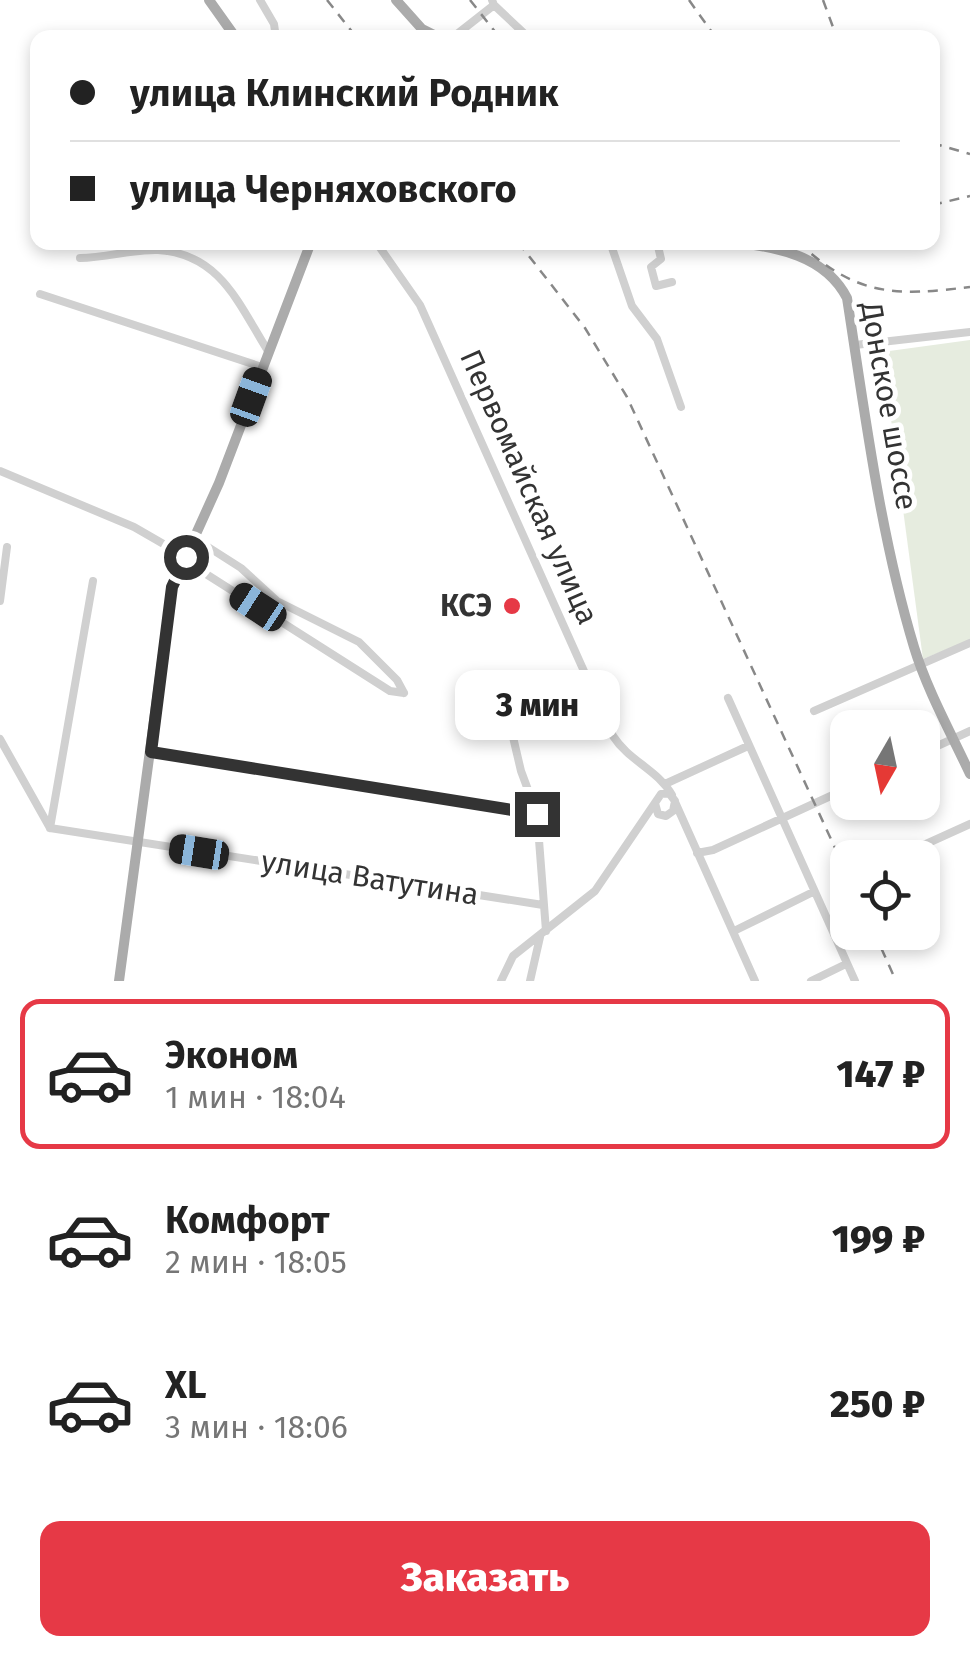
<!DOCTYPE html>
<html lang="ru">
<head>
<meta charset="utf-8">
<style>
  body { margin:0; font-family:"Fira Sans",sans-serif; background:#f2f2f2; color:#222; height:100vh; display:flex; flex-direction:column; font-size:38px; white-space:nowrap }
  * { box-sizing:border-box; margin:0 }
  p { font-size:32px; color:#767676 }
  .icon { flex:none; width:55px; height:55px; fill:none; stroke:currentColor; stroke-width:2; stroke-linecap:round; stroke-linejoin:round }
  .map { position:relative; height:981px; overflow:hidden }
  .panel { display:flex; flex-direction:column; background:#fff; flex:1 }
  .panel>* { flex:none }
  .top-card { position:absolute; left:30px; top:30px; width:910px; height:220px; border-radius:20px; box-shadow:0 5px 15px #0003; display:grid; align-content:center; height:220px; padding:0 40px; background:#fff }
  .needle { width:65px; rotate:189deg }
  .buttons { position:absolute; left:830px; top:710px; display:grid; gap:20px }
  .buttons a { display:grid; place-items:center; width:110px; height:110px; border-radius:20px; background:#fff; box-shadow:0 5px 15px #0003; font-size:50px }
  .end { position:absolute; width:45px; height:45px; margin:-22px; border:12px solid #333; background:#fff; box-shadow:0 0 0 5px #fff }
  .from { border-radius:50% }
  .bubble { position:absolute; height:70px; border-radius:20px; background:#fff; box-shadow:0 5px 15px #0003; font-size:32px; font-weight:800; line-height:70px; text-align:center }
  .car { position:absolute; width:30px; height:60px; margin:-30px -15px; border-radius:12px; box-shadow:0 0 8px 2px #0007; background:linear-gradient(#222 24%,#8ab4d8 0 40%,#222 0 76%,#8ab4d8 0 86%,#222 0) }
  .top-card b { display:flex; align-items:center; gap:35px; height:95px; font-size:38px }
  .top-card b+b { border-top:2px solid #e0e0e0 }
  .top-card i { width:25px; height:25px; background:#222 }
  ul { padding:18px 0 0; list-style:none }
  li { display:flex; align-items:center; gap:30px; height:150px; margin:0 20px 15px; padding:0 20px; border:5px solid transparent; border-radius:20px }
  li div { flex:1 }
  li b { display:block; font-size:38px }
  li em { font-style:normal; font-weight:800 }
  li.current { border-color:#e63946 }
  li>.icon { width:90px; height:90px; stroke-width:1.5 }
  .primary-button { display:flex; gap:20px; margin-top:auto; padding:20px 40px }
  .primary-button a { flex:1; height:115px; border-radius:20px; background:#e63946; color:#fff; font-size:40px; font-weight:800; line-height:115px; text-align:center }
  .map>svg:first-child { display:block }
</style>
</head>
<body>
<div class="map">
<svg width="970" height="981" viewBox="0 0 970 981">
  <rect width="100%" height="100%" fill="#fff"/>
  <path fill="#e6ecdf" d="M970,340V640L923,659L882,352Z"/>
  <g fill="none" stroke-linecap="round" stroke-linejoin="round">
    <path stroke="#d0d0d0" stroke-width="8" d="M260,0L274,24L276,38
      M494,5L529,38
      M452,38L494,5L492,0
      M376,242L420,305L613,736C629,761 658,770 672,795
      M610,242L632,306L657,339L681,407
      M657,242L661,259L651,267L656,286L672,282
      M80,258C106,258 133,249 158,250C221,254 239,305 268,351
      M40,294L262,367
      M855,345L970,332
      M0,471L134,527L186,557
      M194,538L241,568L277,601L359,642L397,680L404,693
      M184,560L390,691L404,693
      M0,601L7,547
      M728,698L855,981
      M814,711L970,643
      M513,737L521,771L537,814L546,931
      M0,739L50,828
      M151,752L537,814
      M922,753L970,731
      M665,784L748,746
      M675,802L755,981
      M50,828L543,905
      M50,828L93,581
      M697,853L713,850L848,788
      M895,858L970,824
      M734,931L813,892
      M501,981L513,956L595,891L661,794L669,793L675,801L673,811L666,816L658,814L655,803
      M530,981L540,937
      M811,981L846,964"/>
    <path stroke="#ababab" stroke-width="10" d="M209,0L236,38
      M396,0L422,29L440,38
      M733,242C776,247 825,255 847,298C865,414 880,534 914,647C927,690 951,733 970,774
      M119,981L172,587L219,483L311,242"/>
    <path stroke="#888" stroke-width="2.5" stroke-dasharray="10 8" stroke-linecap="butt" d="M327,0L357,38
      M470,0L500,38
      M689,0L716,38
      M823,0L837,38
      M932,143L970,154
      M932,205L970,196
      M518,242L585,328L627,397L848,876
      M798,242C857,297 895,296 970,287
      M874,932L896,981"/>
  </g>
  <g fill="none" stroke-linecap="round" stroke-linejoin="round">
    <path stroke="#333" stroke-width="12" d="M186,557L172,587L151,752L537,814"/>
  </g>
  <circle fill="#e63946" stroke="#fff" stroke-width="4" cx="512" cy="606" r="10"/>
  <g text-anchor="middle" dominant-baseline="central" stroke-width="10" stroke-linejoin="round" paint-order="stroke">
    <g font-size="30" fill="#333" stroke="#fff">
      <text transform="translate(889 406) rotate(80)">Донское шоссе</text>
      <text transform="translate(529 487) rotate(66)">Первомайская улица</text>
      <text transform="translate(370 878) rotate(9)">улица Ватутина</text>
    </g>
    <g font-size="30" font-weight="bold" fill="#333" stroke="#fff" text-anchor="end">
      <text x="492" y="606">КСЭ</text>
    </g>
  </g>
</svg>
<div class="buttons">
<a><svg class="needle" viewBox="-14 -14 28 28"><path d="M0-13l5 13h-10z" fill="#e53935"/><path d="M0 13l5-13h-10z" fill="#767676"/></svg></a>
<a><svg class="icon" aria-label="locate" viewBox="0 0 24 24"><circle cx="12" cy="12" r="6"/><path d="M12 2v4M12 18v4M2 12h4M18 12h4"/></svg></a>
</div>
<i class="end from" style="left:186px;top:557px"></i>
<i class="end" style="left:537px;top:814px"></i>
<div class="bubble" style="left:455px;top:670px;width:165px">3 мин</div>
<i class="car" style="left:251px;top:397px;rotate:20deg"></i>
<i class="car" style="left:258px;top:607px;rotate:303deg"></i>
<i class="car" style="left:199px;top:852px;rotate:279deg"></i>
<div class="top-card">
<b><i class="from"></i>улица Клинский Родник</b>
<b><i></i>улица Черняховского</b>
</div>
</div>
<section class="panel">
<ul>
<li class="current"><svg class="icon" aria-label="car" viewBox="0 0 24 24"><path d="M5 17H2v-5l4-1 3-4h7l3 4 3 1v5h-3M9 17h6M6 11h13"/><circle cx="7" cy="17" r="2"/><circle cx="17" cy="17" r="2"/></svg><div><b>Эконом</b><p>1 мин · 18:04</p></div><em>147 ₽</em></li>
<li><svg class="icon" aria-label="car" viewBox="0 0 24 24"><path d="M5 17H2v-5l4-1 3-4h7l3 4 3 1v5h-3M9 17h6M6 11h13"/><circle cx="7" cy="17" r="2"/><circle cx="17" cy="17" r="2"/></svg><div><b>Комфорт</b><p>2 мин · 18:05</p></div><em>199 ₽</em></li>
<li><svg class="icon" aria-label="car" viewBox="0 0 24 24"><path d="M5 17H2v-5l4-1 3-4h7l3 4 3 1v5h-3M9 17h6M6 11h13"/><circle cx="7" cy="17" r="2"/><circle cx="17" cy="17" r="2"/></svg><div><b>XL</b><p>3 мин · 18:06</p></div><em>250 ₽</em></li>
</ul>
<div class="primary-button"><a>Заказать</a></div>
</section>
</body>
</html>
